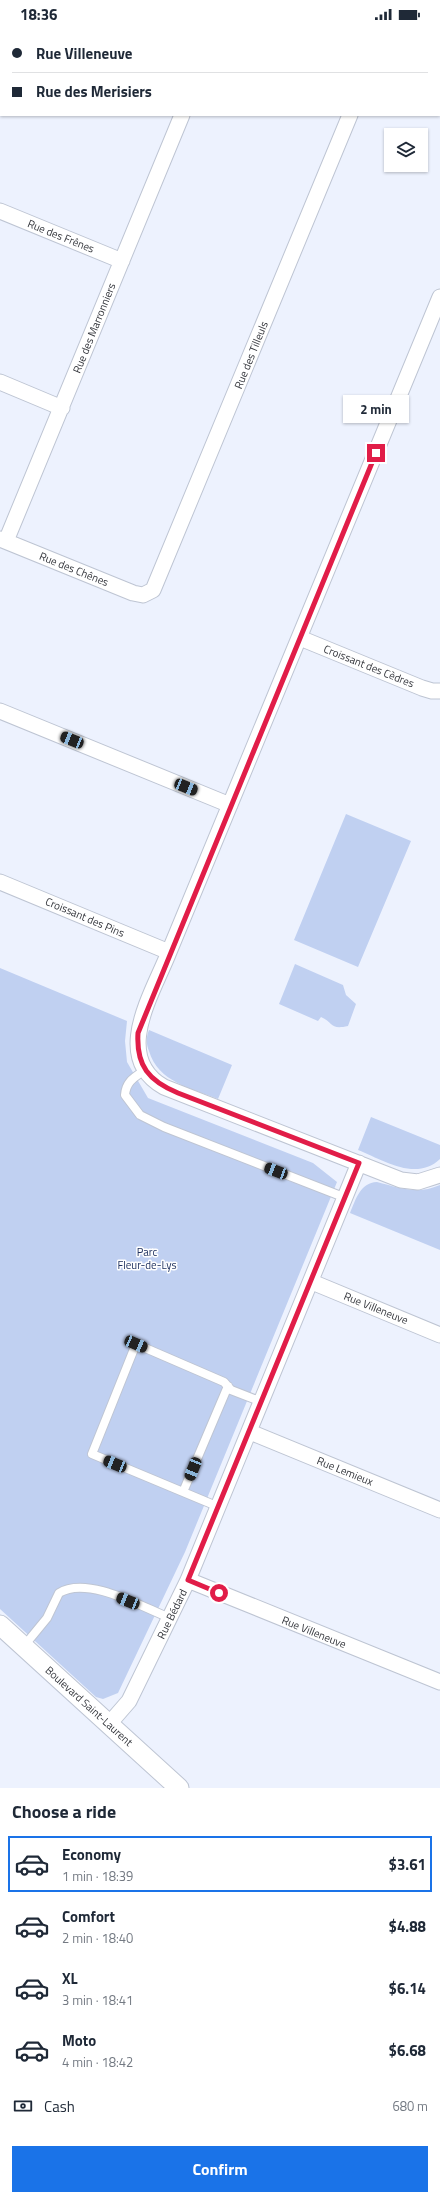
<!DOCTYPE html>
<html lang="en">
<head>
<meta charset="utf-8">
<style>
  body { margin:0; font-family:"Titillium Web",sans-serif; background:#f6f6f7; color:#1f2937; height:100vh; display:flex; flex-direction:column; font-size:15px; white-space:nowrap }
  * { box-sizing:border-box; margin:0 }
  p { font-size:13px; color:#747a83 }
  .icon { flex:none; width:22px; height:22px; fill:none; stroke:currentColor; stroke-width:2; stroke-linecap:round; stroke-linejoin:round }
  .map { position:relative; height:1760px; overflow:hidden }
  .details { display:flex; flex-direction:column; background:#fff; flex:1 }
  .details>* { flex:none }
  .guide { position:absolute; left:0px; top:0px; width:440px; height:88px; box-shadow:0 1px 3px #0004; display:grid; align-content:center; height:88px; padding:0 12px; background:#fff }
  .buttons { position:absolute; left:384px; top:100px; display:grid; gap:8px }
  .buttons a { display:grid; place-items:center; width:44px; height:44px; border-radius:0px; background:#fff; box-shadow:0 1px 3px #0004; font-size:20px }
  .end { position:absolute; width:18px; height:18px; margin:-9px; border:5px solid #e11d48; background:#fff; box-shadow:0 0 0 2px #fff }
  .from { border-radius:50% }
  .bubble { position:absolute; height:28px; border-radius:0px; background:#fff; box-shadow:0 1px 3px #0004; font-size:13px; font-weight:700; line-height:28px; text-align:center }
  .car { position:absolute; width:12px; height:24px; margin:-12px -6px; border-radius:5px; box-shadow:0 0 3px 1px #0007; background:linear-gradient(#222 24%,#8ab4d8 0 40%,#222 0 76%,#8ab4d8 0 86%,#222 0) }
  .guide b { display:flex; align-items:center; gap:14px; height:38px; font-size:15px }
  .guide b+b { border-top:1px solid #e0e1e3 }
  .guide i { width:10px; height:10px; background:#1f2937 }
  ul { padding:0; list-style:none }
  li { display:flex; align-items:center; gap:12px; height:56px; margin:0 8px 6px; padding:0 4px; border:2px solid transparent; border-radius:0px }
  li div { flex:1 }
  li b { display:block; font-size:15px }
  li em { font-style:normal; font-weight:700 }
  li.selected { border-color:#1a73e8 }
  li>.icon { width:36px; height:36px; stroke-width:1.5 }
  h2 { padding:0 12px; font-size:18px; line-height:48px }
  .pay { display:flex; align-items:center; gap:10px; height:44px; padding:0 12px; font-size:15px }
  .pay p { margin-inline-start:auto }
  .primary-button { display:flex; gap:8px; margin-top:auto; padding:8px 12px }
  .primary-button a { flex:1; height:46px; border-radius:0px; background:#1a73e8; color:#fff; font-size:16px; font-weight:700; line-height:46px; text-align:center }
  .status { display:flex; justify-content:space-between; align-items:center; height:28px; padding:0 20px; background:#fff; direction:ltr }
  .status svg { height:11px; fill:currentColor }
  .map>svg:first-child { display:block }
</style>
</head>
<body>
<div class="status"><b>18:36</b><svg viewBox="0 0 49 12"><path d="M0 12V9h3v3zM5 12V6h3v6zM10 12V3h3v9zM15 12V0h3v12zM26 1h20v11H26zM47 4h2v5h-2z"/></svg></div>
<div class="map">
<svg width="440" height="1760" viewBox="0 0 440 1760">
  <rect width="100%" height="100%" fill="#edf2fe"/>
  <path fill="#c0d0f1" d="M346,786L411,813L358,939L294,912Z
    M295,936L343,957L346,967L356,976L348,998C330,1002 334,995 321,989L318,993L279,976Z
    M0,940L127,993L125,1013L127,1034L148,1070L313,1135L337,1154L185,1524L118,1665L103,1671L96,1669L0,1581Z
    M149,1002L232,1037L218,1071C191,1060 158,1054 149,1023C146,1016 146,1009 149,1002Z
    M371,1089L440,1117V1131C416,1154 383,1132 358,1122Z
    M377,1154C400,1160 417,1167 440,1157V1222L350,1185C356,1171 360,1155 377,1154Z"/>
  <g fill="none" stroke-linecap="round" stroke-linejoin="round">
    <g stroke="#bec5d3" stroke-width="10">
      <path id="service" d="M145,1042C135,1049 126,1053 125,1067L140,1087L164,1099L346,1170
        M183,1464L228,1358
        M219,1479L92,1426L136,1316L224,1354L231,1362L262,1374
        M24,1618L47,1590L59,1565C87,1547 142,1579 170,1590"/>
    </g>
    <g stroke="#bec5d3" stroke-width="17">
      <path id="minor" d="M43,1L44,0
        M218,1V0
        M386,1V0
        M0,11H1
        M0,183L122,233
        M440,269L169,924C153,965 111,1029 164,1059L401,1152L418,1154L440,1147
        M0,354L62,380
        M0,511L133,565L143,567L153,562L350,87
        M6,513L182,87
        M300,610L422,660L432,663H440
        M0,683L230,777
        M0,854L169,924
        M312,1254L440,1307
        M250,1404L440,1482
        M188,1552L440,1654
        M109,1696L129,1673L188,1552L359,1135"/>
    </g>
    <g stroke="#bec5d3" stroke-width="21">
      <path id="tertiary" d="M0,1597L179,1760"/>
    </g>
    <use href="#service" stroke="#fff" stroke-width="8"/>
    <use href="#minor" stroke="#fff" stroke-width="15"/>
    <use href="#tertiary" stroke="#fff" stroke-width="19"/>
  </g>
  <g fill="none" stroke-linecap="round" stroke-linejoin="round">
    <path stroke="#e11d48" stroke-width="5" d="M219,1565L188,1552L359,1135L178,1065C149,1053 136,1038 138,1005L376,425"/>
  </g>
  <g text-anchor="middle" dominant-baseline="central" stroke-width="3" stroke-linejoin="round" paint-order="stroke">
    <g font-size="11" fill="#35373d" stroke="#fff">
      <text transform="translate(61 208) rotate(22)">Rue des Frênes</text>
      <text transform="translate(94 300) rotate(-68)">Rue des Marronniers</text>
      <text transform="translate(251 327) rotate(-68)">Rue des Tilleuls</text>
      <text transform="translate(74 541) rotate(22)">Rue des Chênes</text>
      <text transform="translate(369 638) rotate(22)">Croissant des Cèdres</text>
      <text transform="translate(85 889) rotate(23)">Croissant des Pins</text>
      <text transform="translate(376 1280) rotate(22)">Rue Villeneuve</text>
      <text transform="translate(345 1443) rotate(22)">Rue Lemieux</text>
      <text transform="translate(172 1586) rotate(-64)">Rue Bédard</text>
      <text transform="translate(314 1604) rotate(22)">Rue Villeneuve</text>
      <text transform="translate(89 1678) rotate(42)">Boulevard Saint-Laurent</text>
    </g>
    <g font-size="11" fill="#203260" stroke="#fff">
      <text x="147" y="1224">Parc<tspan x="147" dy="13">Fleur-de-Lys</tspan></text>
    </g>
  </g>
</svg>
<div class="buttons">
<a><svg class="icon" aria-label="layers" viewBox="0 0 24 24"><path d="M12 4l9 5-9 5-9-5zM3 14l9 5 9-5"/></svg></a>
</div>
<i class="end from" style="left:219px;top:1565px"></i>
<i class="end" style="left:376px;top:425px"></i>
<div class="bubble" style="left:343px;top:367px;width:66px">2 min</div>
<i class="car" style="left:72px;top:712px;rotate:292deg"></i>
<i class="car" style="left:186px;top:759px;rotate:112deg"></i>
<i class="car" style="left:276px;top:1143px;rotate:291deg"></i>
<i class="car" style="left:136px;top:1316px;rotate:113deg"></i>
<i class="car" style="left:115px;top:1436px;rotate:292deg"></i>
<i class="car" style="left:193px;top:1441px;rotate:202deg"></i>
<i class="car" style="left:128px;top:1573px;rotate:292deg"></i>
<div class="guide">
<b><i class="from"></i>Rue Villeneuve</b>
<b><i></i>Rue des Merisiers</b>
</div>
</div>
<section class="details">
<h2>Choose a ride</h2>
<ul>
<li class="selected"><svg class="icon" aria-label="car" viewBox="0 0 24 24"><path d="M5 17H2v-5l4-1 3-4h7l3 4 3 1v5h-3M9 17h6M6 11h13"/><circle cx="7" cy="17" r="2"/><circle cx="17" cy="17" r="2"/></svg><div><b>Economy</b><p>1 min · 18:39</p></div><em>$3.61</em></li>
<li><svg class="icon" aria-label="car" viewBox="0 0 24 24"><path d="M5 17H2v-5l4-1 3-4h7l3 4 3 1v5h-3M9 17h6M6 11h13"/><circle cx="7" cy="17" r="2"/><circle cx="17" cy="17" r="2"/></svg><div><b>Comfort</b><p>2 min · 18:40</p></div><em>$4.88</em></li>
<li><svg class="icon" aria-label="car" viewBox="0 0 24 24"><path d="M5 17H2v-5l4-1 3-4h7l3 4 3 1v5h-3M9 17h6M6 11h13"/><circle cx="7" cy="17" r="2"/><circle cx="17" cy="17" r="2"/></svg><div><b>XL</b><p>3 min · 18:41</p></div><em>$6.14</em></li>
<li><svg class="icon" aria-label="car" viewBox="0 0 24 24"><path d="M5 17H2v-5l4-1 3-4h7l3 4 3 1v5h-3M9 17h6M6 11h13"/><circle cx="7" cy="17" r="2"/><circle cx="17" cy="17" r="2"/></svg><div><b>Moto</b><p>4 min · 18:42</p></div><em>$6.68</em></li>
</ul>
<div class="pay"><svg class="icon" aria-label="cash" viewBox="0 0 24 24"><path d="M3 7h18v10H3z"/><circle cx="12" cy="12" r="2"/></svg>Cash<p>680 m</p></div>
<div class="primary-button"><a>Confirm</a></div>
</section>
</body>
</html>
